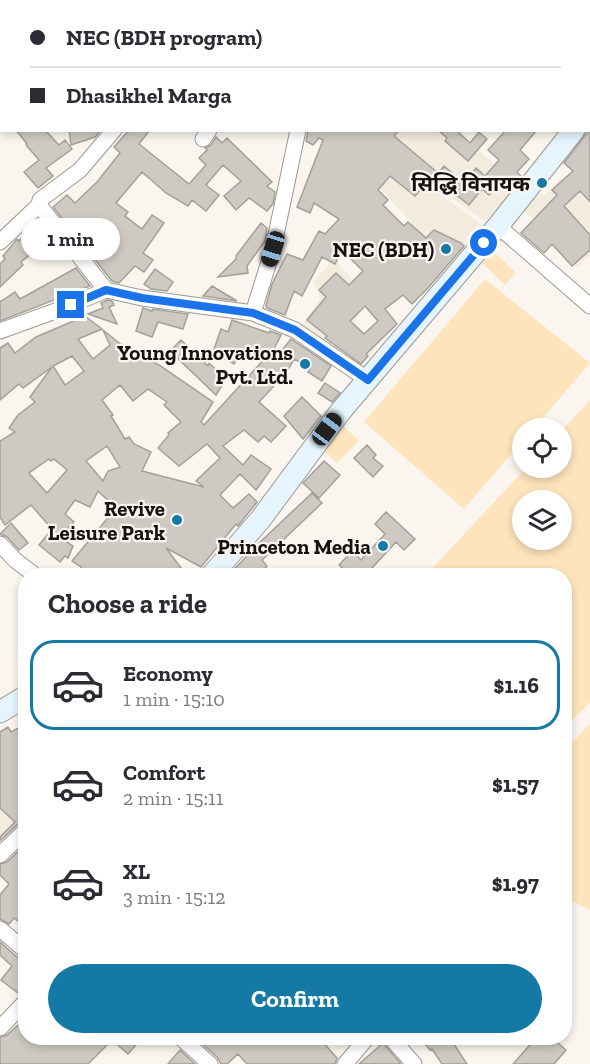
<!DOCTYPE html>
<html lang="en">
<head>
<meta charset="utf-8">
<style>
  body { margin:0; font-family:"Zilla Slab","Noto Sans Devanagari",serif; background:#f7f7f7; color:#2b2b33; height:100vh; display:flex; flex-direction:column; font-size:22px; white-space:nowrap }
  * { box-sizing:border-box; margin:0 }
  p { font-size:20px; color:#7c7c81 }
  .icon { flex:none; width:33px; height:33px; fill:none; stroke:currentColor; stroke-width:2; stroke-linecap:round; stroke-linejoin:round }
  .map { position:relative; flex:1; overflow:hidden }
  .panel { position:absolute; left:18px; top:568px; width:554px; height:477px; display:flex; flex-direction:column; background:#fff; border-radius:24px; box-shadow:0 3px 9px #0003 }
  .panel>* { flex:none }
  .hud { position:absolute; left:0px; top:0px; width:591px; height:132px; box-shadow:0 3px 9px #0003; display:grid; align-content:center; height:132px; padding:0 30px; background:#fff }
  .controls { position:absolute; left:512px; top:418px; display:grid; gap:12px }
  .controls a { display:grid; place-items:center; width:60px; height:60px; border-radius:50%; background:#fff; box-shadow:0 3px 9px #0003; font-size:30px }
  .end { position:absolute; width:27px; height:27px; margin:-14px; border:8px solid #1a73e8; background:#fff; box-shadow:0 0 0 3px #fff }
  .from { border-radius:50% }
  .bubble { position:absolute; height:42px; border-radius:21px; background:#fff; box-shadow:0 3px 9px #0003; font-size:20px; font-weight:700; line-height:42px; text-align:center }
  .car { position:absolute; width:18px; height:36px; margin:-18px -9px; border-radius:8px; box-shadow:0 0 4px 2px #0007; background:linear-gradient(#222 24%,#8ab4d8 0 40%,#222 0 76%,#8ab4d8 0 86%,#222 0) }
  .hud b { display:flex; align-items:center; gap:21px; height:57px; font-size:22px }
  .hud b+b { border-top:2px solid #e1e1e2 }
  .hud i { width:15px; height:15px; background:#2b2b33 }
  ul { padding:0; list-style:none }
  li { display:flex; align-items:center; gap:18px; height:90px; margin:0 12px 9px; padding:0 18px; border:3px solid transparent; border-radius:24px }
  li div { flex:1 }
  li b { display:block; font-size:22px }
  li em { font-style:normal; font-weight:700 }
  li.current { border-color:#1579a5 }
  li>.icon { width:54px; height:54px; stroke-width:1.5 }
  h2 { padding:0 30px; font-size:27px; line-height:72px }
  .action { display:flex; gap:12px; margin-top:auto; padding:12px 30px }
  .action a { flex:1; height:69px; border-radius:36px; background:#1579a5; color:#fff; font-size:24px; font-weight:700; line-height:69px; text-align:center }
  .map>svg:first-child { display:block }
</style>
</head>
<body>
<div class="map">
<svg width="590" height="1064" viewBox="0 0 590 1064">
  <rect width="100%" height="100%" fill="#faf6ef"/>
  <path fill="#f3ebde" d="M373,131H458L496,166L513,191L545,195L560,179L568,181L590,205V256L577,267L550,234L509,197L486,221L441,191L414,169Z
    M409,170L488,230L456,268L424,237L366,172Z
    M334,259L351,277V294L364,308L355,321L376,348L359,371L300,328L320,299L314,281Z
    M0,778L26,802L25,825L0,851Z"/>
  <path fill="#fde4bc" fill-rule="evenodd" d="M493,251L516,273L505,285L482,263Z
    M485,279L590,363L533,429H522V442L464,509L364,422Z
    M590,400V702L564,729V576H425L526,468H561V431ZM522,501H561V540H522Z
    M344,426L359,441L337,463L322,449Z
    M590,724V910L564,898V751Z"/>
  <path fill="#cecac3" stroke="#a39f99" stroke-width="1.5" fill-rule="evenodd" d="M590,129V202L580,191L564,206L590,235V250L572,266L552,244L544,253L521,233L557,195L552,190L573,171L564,163Z
    M16,130H45L59,145L65,140L72,149L46,168L53,176L38,188L24,172L39,160L26,145L27,144Z
    M69,130H101L95,137L71,145Z
    M129,130H150L139,144L189,184L206,165L199,158L207,150L205,148L211,145L216,137L222,143L227,138L272,182L267,186L275,192L273,204L267,211L249,198L236,210L224,196L241,181L223,165L206,185L219,195L206,211L192,200L188,206L166,193L142,172L116,203L128,212L125,216L142,229L152,215L164,223L143,253L153,260L144,272L135,266L119,283L112,281L53,207L67,195L75,203L97,182L120,153L114,147Z
    M308,130H399L394,136L438,173L444,166L464,183L476,168L485,176L499,160L488,150L506,130H537L520,150L529,159L517,172L521,176L514,185L504,177L489,195L482,189L469,205L450,190L448,191L442,185L440,188L430,179L415,196L390,176L378,190L388,200L383,205L404,226L408,222L426,238L434,230L461,243L464,246L428,288L412,304L403,295L385,309L397,324L366,354L368,356L361,364L325,338L327,336L307,320L326,297L319,290L336,273L349,285L363,271L342,250L335,264L322,257L302,296L294,291L285,315L267,308L266,305L272,284L287,254L303,260L319,231L325,234L339,219L314,203L310,213L297,207L323,140L319,138L313,145L306,141ZM365,306L378,321L364,334L350,321Z
    M438,130H456L470,143L479,132L487,139L468,161L445,141L447,138Z
    M34,223L48,235L36,250L21,262L23,265L0,287V264L5,259L3,256L17,239L19,241Z
    M261,223L267,228L265,241L247,266L248,273L218,277L236,259V256Z
    M76,268L90,286L0,321V302L15,292L20,299Z
    M155,269L173,282L167,291L151,289L144,284Z
    M212,286L237,301L203,296Z
    M107,300L112,301L114,305L109,307L117,324L88,314L103,308L101,303Z
    M143,308L152,311L153,309L188,314L183,329L158,322L152,337L136,331Z
    M85,316L102,329L78,339L93,359L110,345L103,330L128,350L129,348L136,353L137,352L147,360L148,359L159,365L213,402L201,422L204,425L267,356L243,349L234,364L213,352L221,329L228,332L232,320L269,333L270,331L281,335L271,355L276,358L291,339L331,366L322,381L308,372L311,368L294,359L287,372L259,402L286,426L271,442L264,436L258,442L244,430L223,446L243,465L251,455L271,469L256,490L240,474L220,495L233,508L249,494L257,502L238,526L236,524L201,567L166,548L187,576H78L81,567L72,561L116,508L98,491L90,507L75,500L65,514L74,522L59,537L73,546L68,558L65,556L60,562L39,545L52,529L31,505L5,525L0,517V441L15,432L9,428L18,415L35,402L30,397L52,367L23,388L19,384L0,400V348L8,343L15,353L36,337ZM72,356L84,371L65,385L53,366ZM120,385L133,401L148,389L167,402L164,405L181,422L168,433L169,435L158,448L179,466L207,444L220,458L196,481L204,487L142,471L151,452L134,444L129,437L125,439L111,416L113,415L102,400ZM107,446L120,467L108,471L103,481L86,461ZM49,459L51,461L54,459L67,470L47,493L29,473Z
    M181,340L208,366L209,363L226,379L216,395L170,351Z
    M325,383L340,393L332,402L318,393Z
    M302,397L321,416L303,439L284,416Z
    M367,445L376,455L373,458L383,466L373,477L354,458Z
    M324,461L340,475L319,498L303,483Z
    M312,493L322,503L262,560L267,566L258,576H228L257,545Z
    M386,512L415,539L404,550L396,542L372,568L381,576H351L339,565L352,551L361,560L385,534L375,524Z
    M11,523L28,543L19,550L7,537L0,534Z
    M26,724V820L19,823L0,841V837L15,822L0,808V732L8,727L11,732Z
    M26,844V912L18,921L14,918L9,924L0,919V895L9,884L0,875V864L7,862Z
    M0,942L26,965V984L18,993L1,980L12,966L0,955Z
    M26,1018V1038H142L128,1054L112,1040L88,1064H0V1037L7,1035Z
    M196,1038H319L337,1058L335,1064H247L238,1054L227,1064H221L217,1057Z
    M420,1038H450L467,1064H442L432,1049L430,1050Z
    M536,1038H552L566,1050L554,1064H513Z
    M383,1043L401,1064H359Z
    M180,1050L195,1064H168Z"/>
  <g fill="none" stroke-linecap="round" stroke-linejoin="round">
    <g stroke="#9c9993" stroke-width="17">
      <path id="street" d="M50,0L52,2
        M199,2L200,0
        M326,2V0
        M203,139L209,130
        M39,205L106,290
        M498,226L590,306
        M0,242L39,205L40,200L80,170L114,130
        M253,313L273,249L298,130
        M0,331L61,309L106,290L142,298L253,313L295,330L368,380
        M0,544L15,560L36,576
        M0,855L26,830
        M0,929L26,951
        M0,1028L26,1001
        M181,1038L210,1064
        M391,1038L414,1064
        M345,1064L367,1038"/>
    </g>
    <g stroke="#9c9993" stroke-width="23">
      <path id="secondary" d="M590,112V111
        M211,576L260,520L340,412L498,226L574,130
        M0,712L26,696"/>
    </g>
    <use href="#street" stroke="#fff" stroke-width="15"/>
    <use href="#secondary" stroke="#e6f5fd" stroke-width="21"/>
  </g>
  <g fill="none" stroke-linecap="round" stroke-linejoin="round">
    <path stroke="#1a73e8" stroke-width="8" d="M71,305L106,290L142,298L253,313L295,330L368,380L484,243"/>
  </g>
  <g fill="#1579a5" stroke="#faf6ef" stroke-width="2">
    <circle cx="542" cy="183" r="6"/>
    <circle cx="446" cy="249" r="6"/>
    <circle cx="305" cy="364" r="6"/>
    <circle cx="177" cy="520" r="6"/>
    <circle cx="383" cy="546" r="6"/>
  </g>
  <g text-anchor="middle" dominant-baseline="central" stroke-width="4.5" stroke-linejoin="round" paint-order="stroke">
    <g font-size="21" font-weight="bold" fill="#141210" stroke="#faf6ef" text-anchor="end">
      <text x="530" y="183">सिद्धि विनायक</text>
      <text x="434" y="249">NEC (BDH)</text>
      <text x="293" y="352">Young Innovations<tspan x="293" dy="24">Pvt. Ltd.</tspan></text>
      <text x="165" y="508">Revive<tspan x="165" dy="24">Leisure Park</tspan></text>
      <text x="371" y="546">Princeton Media</text>
    </g>
  </g>
</svg>
<div class="controls">
<a><svg class="icon" aria-label="locate" viewBox="0 0 24 24"><circle cx="12" cy="12" r="6"/><path d="M12 2v4M12 18v4M2 12h4M18 12h4"/></svg></a>
<a><svg class="icon" aria-label="layers" viewBox="0 0 24 24"><path d="M12 4l9 5-9 5-9-5zM3 14l9 5 9-5"/></svg></a>
</div>
<i class="end from" style="left:484px;top:243px"></i>
<i class="end" style="left:71px;top:305px"></i>
<div class="bubble" style="left:21px;top:218px;width:99px">1 min</div>
<i class="car" style="left:273px;top:249px;rotate:197deg"></i>
<i class="car" style="left:327px;top:429px;rotate:37deg"></i>
<div class="hud">
<b><i class="from"></i>NEC (BDH program)</b>
<b><i></i>Dhasikhel Marga</b>
</div>
<section class="panel">
<h2>Choose a ride</h2>
<ul>
<li class="current"><svg class="icon" aria-label="car" viewBox="0 0 24 24"><path d="M5 17H2v-5l4-1 3-4h7l3 4 3 1v5h-3M9 17h6M6 11h13"/><circle cx="7" cy="17" r="2"/><circle cx="17" cy="17" r="2"/></svg><div><b>Economy</b><p>1 min · 15:10</p></div><em>$1.16</em></li>
<li><svg class="icon" aria-label="car" viewBox="0 0 24 24"><path d="M5 17H2v-5l4-1 3-4h7l3 4 3 1v5h-3M9 17h6M6 11h13"/><circle cx="7" cy="17" r="2"/><circle cx="17" cy="17" r="2"/></svg><div><b>Comfort</b><p>2 min · 15:11</p></div><em>$1.57</em></li>
<li><svg class="icon" aria-label="car" viewBox="0 0 24 24"><path d="M5 17H2v-5l4-1 3-4h7l3 4 3 1v5h-3M9 17h6M6 11h13"/><circle cx="7" cy="17" r="2"/><circle cx="17" cy="17" r="2"/></svg><div><b>XL</b><p>3 min · 15:12</p></div><em>$1.97</em></li>
</ul>
<div class="action"><a>Confirm</a></div>
</section>
</div>
</body>
</html>
